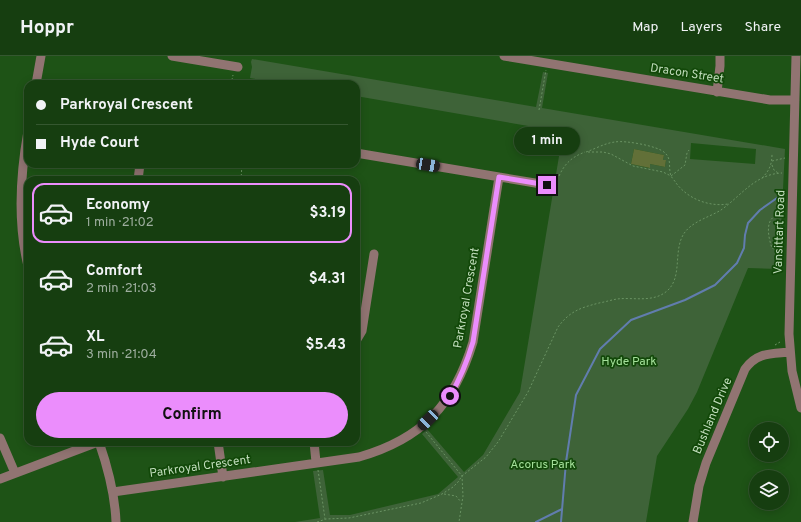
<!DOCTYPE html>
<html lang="en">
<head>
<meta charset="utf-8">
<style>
  body { margin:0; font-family:Overpass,sans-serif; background:#1f4519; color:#f1f3f6; height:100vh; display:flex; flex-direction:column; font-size:15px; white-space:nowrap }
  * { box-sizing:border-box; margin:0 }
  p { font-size:13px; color:#9eae9f }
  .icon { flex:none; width:22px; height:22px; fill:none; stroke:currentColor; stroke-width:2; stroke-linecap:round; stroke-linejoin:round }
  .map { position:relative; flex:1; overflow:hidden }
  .side { position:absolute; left:24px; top:120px; width:336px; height:270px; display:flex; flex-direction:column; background:#163e10; border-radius:12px; box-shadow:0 2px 10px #0003,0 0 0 1px #355730 }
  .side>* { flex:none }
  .banner { position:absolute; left:24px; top:24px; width:336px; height:88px; border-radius:12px; box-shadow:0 2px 10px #0003,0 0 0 1px #355730; display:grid; align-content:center; height:88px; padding:0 12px; background:#163e10 }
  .controls { position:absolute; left:749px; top:366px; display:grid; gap:8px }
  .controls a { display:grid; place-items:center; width:40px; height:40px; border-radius:50%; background:#163e10; box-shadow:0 2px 10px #0003,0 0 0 1px #355730; font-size:20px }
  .end { position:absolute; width:18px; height:18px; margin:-9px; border:5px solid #eb8dfc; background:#111; box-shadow:0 0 0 2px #111 }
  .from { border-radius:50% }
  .bubble { position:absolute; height:28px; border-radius:14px; background:#163e10; box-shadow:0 2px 10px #0003,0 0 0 1px #355730; font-size:13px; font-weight:700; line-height:28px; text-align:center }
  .car { position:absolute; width:12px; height:24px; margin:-12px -6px; border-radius:5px; box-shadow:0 0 3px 1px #0007; background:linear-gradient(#222 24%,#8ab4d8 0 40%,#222 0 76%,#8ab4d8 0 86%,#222 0) }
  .banner b { display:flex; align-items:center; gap:14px; height:38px; font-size:15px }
  .banner b+b { border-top:1px solid #355730 }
  .banner i { width:10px; height:10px; background:#f1f3f6 }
  ul { padding:7px 0 0; list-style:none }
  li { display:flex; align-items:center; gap:12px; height:60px; margin:0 8px 6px; padding:0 4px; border:2px solid transparent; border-radius:12px }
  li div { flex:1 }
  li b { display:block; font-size:15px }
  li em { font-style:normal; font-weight:700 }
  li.selected { border-color:#eb8dfc }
  li>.icon { width:36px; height:36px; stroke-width:1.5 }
  .primary-button { display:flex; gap:8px; margin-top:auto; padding:8px 12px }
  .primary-button a { flex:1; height:46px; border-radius:24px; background:#eb8dfc; color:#111; font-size:16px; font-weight:700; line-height:46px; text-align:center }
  header { display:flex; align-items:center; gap:24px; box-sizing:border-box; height:56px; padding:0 20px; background:#163e10; border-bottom:1px solid #355730 }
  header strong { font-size:19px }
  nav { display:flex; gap:22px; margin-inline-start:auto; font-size:14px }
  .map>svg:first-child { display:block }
</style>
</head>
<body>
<header>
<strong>Hoppr</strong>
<nav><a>Map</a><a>Layers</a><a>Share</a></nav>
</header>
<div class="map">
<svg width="801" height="466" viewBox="0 0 801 466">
  <rect width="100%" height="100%" fill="#1e5316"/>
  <path fill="#3e6338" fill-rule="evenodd" d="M252,3L536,51L543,16L548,17L542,52L785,93L779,213L748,212L697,336L688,353L657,400L646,466H295L320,462L313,415L323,414L330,459H350L438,438L458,421L422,378L427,373L464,416L483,399L520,336L563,76L356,40V28H285L250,22L252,11L251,6ZM691,87L756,93L755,108L690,103ZM634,93L664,99L663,104H666L665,111L650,108L649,112L631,108Z"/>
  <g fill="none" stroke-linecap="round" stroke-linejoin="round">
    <path stroke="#617dae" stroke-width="2" d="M536,466L562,453
      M561,466L566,406L576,339L600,293L631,264L685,244L715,229L737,207L744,192L745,179L748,167L760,154L777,142"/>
  </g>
  <path fill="#627038" d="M634,93L664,99L663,104H666L665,111L650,108V112L631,108Z"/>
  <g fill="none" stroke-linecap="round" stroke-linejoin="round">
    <path stroke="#6a9363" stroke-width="1" stroke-dasharray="2 2" stroke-linecap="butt" d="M231,28L233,19
      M539,54L546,14
      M586,96C595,93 605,87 615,86C624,84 659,90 665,97C672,103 668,112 671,120C672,122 675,125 676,127C688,143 709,151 728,148
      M588,96H603L611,98L633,110L663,116L671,120L685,109L687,97L689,94
      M772,105L785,102
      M772,109L774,114L778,117
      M559,120C565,107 572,101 585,96
      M762,122C769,115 772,109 772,98
      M241,124L242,108
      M780,159C764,160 768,181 772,192L779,195H783
      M775,289L780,286
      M426,376L462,420L463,440L459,466
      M318,414L325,463
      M444,438L456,440L461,446
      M317,466L326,463L349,462L421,447L442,438L453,431L458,426L462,420L486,401L498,386L528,336L558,271C570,255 580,252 599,247C605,246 611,244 617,243C633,241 653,247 667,235C682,222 674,198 682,181C689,166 708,162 721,154C741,140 755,118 782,117"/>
    <path stroke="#917472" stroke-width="9" d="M172,0L238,11
      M504,0L770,44H795
      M796,0L789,278L792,315L801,352
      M36,28L41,0
      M717,36L720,10V0
      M28,75C20,120 17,165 28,210
      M356,97L547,129
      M138,124L140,108
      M356,285L362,275L374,198
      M0,382L15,417
      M99,386C108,412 115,439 116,466
      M218,386L223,421
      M314,386L316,406
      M0,423L98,386
      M113,436L359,401C422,383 454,349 473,286L499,121
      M693,466L699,430L706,407L745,313C757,296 771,298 790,296"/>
  </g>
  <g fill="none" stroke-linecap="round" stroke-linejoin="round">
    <path stroke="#eb8dfc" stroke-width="5" d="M450,340C460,323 467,306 473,286L499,121L547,129"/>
  </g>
  <g text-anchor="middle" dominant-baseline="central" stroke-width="3.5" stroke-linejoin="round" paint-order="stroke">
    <g font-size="12" fill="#c0dcbb" stroke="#124809">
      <text transform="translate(687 18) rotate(9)">Dracon Street</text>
      <text transform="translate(780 176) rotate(-88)">Vansittart Road</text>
      <text transform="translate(467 242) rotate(-80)">Parkroyal Crescent</text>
      <text transform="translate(713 360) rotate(-67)">Bushland Drive</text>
      <text transform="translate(200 411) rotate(-8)">Parkroyal Crescent</text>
    </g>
    <g font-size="12" fill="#a4e09a" stroke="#124809">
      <text x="629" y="306">Hyde Park</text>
      <text x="543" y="409">Acorus Park</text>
    </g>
  </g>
</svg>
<div class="controls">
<a><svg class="icon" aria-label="locate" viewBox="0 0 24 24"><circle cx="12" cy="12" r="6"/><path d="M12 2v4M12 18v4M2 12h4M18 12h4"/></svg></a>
<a><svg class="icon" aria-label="layers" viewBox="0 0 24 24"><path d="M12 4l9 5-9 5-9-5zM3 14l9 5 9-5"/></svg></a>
</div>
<i class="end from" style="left:450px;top:340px"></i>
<i class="end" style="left:547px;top:129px"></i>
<div class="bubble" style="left:514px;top:71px;width:66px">1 min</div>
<i class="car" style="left:428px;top:109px;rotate:100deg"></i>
<i class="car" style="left:428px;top:364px;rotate:226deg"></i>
<div class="banner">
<b><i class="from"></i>Parkroyal Crescent</b>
<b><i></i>Hyde Court</b>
</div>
<section class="side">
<ul>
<li class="selected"><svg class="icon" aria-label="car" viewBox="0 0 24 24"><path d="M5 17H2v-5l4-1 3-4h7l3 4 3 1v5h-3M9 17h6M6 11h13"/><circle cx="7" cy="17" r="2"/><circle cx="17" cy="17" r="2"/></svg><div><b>Economy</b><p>1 min · 21:02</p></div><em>$3.19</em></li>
<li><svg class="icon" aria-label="car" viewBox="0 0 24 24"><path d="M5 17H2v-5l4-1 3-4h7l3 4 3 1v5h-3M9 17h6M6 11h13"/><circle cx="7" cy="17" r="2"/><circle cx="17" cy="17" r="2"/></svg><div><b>Comfort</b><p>2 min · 21:03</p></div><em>$4.31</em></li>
<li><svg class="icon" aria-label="car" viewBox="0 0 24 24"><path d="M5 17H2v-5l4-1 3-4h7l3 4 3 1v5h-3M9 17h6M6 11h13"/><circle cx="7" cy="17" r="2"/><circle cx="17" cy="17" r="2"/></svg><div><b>XL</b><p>3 min · 21:04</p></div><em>$5.43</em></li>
</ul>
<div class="primary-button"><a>Confirm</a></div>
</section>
</div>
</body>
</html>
